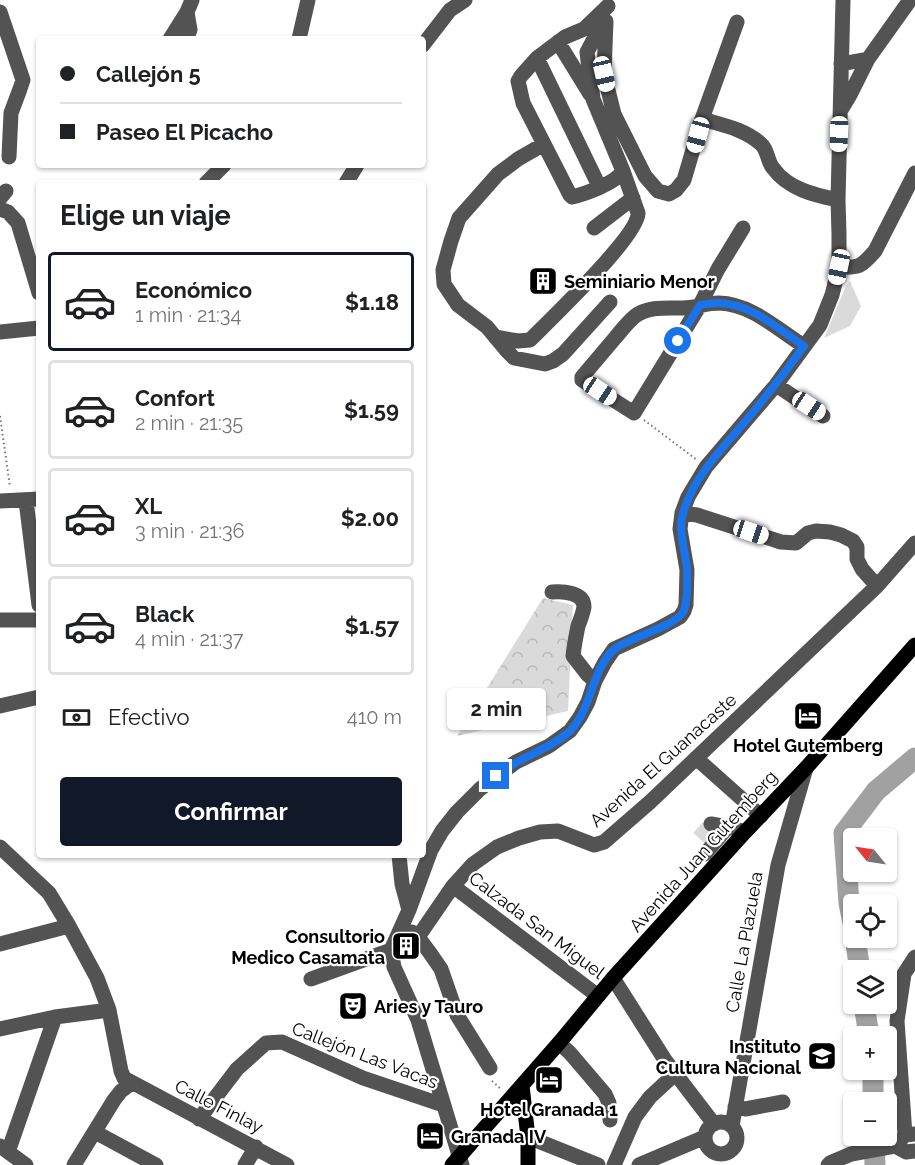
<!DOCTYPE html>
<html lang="es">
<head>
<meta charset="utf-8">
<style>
  body { margin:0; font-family:Raleway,sans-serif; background:#f6f6f6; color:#202124; height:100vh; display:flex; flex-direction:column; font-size:22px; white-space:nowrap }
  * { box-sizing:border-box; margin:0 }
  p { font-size:20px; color:#757577 }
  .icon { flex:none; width:33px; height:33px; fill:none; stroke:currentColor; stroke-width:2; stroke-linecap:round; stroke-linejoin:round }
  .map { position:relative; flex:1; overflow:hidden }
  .side { position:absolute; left:36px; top:180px; width:390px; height:678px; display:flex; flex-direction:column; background:#fff; border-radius:6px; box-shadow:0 2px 4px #0004 }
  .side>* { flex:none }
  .banner { position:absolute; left:36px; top:36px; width:390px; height:132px; border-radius:6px; box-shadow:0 2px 4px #0004; display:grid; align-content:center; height:132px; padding:0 24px; background:#fff }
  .needle { width:39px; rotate:300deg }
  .buttons { position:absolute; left:843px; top:828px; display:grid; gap:12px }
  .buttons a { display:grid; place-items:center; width:54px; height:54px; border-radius:6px; background:#fff; box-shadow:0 2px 4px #0004; font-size:30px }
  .end { position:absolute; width:27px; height:27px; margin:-14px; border:8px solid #1a73e8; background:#fff; box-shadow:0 0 0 3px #fff }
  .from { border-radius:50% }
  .bubble { position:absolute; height:42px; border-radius:6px; background:#fff; box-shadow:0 2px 4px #0004; font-size:20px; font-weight:700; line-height:42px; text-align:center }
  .car { position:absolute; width:18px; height:36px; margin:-18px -9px; border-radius:8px; box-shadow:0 0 4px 2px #0007; background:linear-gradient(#fff 24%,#345 0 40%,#fff 0 76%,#345 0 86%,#fff 0) }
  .banner b { display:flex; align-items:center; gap:21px; height:57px; font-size:22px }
  .banner b+b { border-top:2px solid #e0e0e0 }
  .banner i { width:15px; height:15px; background:#202124 }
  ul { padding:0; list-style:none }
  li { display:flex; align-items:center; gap:18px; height:99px; margin:0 12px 9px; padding:0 12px; border:3px solid #e0e0e0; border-radius:6px }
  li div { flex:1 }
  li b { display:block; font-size:22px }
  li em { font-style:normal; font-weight:700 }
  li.active { border-color:#111827 }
  li>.icon { width:54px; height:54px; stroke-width:1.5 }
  h2 { padding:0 24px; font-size:27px; line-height:72px }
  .pay { display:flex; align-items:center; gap:15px; height:66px; padding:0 24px; font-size:22px }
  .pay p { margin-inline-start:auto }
  .action { display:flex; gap:12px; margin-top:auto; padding:12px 24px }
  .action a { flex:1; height:69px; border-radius:6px; background:#111827; color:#fff; font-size:24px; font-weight:700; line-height:69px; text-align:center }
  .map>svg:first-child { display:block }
</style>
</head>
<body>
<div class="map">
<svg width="915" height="1165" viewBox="0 0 915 1165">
  <defs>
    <pattern id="forest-crowns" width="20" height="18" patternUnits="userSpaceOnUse" patternTransform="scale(1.5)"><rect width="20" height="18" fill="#dadada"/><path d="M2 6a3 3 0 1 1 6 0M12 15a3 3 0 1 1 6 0" fill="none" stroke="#b9b9b9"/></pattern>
  </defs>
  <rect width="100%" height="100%" fill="#fff"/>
  <path fill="#dadada" d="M850,281L861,306L850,326L824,338L846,286Z"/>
  <path fill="url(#forest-crowns)" d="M543,598L573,605L568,711L457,736Z"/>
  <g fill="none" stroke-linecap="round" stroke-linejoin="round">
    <path stroke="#a1a1a1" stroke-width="21" d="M854,928L849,903L844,833L876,791L915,758
      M855,938L860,970
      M864,1004L869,1036
      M873,1070V1102
      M874,1136L875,1165"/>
    <path stroke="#d9d9d9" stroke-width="15" stroke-dasharray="15 8" stroke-linecap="butt" d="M699,838L711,824"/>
    <path stroke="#757575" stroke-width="2" stroke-dasharray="1.5 3" stroke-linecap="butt" d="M0,416L10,487
      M644,420L697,460
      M492,1081L501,1089"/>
    <path stroke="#535353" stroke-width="15" d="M0,12L23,80L20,89L11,113L9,157
      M606,21L604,74L614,114L645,176L658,191L669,194L676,190L684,180L702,119L737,22
      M606,23L595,37L587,52L589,69L593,99L623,171C616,183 585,194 572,197L570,195L523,103L518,81L521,76L537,58L565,37L584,29L608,6
      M170,39L187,12
      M186,39L190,30L187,12L192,0
      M299,39L308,0
      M558,42L590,94
      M423,45L450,10L465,0
      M537,58L599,186
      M841,64L868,59L910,0
      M841,110L850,95L868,59
      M702,119C722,125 745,129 761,144C768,150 767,161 773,168C788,189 814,195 838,200
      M544,144L518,159L498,174L459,218L451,241L443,270L444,284L458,305L487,327L507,351L514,358L545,364L553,361L563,354L610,302
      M206,183L224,165
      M346,183L357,165
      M0,198L6,191
      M0,209L8,212L18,223L39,293
      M594,228L633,198
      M743,228L718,269L700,305L634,413L582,380V377C593,364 604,351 615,338C621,331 627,323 634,317C647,306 667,308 683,308C695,308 706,303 719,303C752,304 778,330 804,346
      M839,267C859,268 861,267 875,251L915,173
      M0,332L39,328
      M495,337L518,341L530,340C550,320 639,235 638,213L623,171
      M776,385L823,416
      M0,501L39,499
      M26,501L39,605
      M682,513L697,515L781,542L796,543L808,533L816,531L830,532L841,535L853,541L857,547V559L862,569L877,586
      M552,592C562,591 584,592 584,607C583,613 580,621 578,626C576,636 574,646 573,656L587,674L595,681
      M0,620H39
      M0,706L39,697
      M696,758L761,816
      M711,824L733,828L745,832
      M0,847L49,893L69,926L97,978L109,1010L121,1071L124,1078L287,1165
      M705,854L727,828
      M399,855L402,884L409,910
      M453,886L598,996
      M412,932L418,937L430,953L441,969L457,1015L490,1068
      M418,937L453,886L473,864L497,847L519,838L540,832L558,831L594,845L604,842L650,802L877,586L915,543
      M0,944L69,926
      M613,978L665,1060L714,1124
      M311,979L391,950
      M0,1029L55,1017L109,1010
      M559,1043L570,1053L605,1094L609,1103L610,1120
      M735,1107L745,1109L783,1102
      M199,1119L237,1069L266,1043L282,1042L363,1078L443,1105
      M705 1138a16 16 0 1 1 32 0a16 16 0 1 1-32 0Z
      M732,1126L778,865L806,768
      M95,1132L156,1165
      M905,1135L897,1021L904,974L915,957
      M528,1137L598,1165
      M0,1146L26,1165
      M895,1146L906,1152L915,1151
      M8,1152L55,1017
      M74,1165L114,1100L121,1091L132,1083
      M245,1165L256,1147
      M462,1165L418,1020L394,967L391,950L409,910L431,850L442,831L457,812L480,789L497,776L516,762L549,746L570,731L580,717L588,702L595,681L605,662L614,649L658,629L680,617L684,611L686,605L687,570L680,529L682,513L688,497L706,467L776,385L820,325L832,295L839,267V234L838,200L843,0
      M614,1165L635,1117L650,1097L676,1073
      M639,1165L705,1137
      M828,1165L830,1163L851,1154L895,1146L905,1135L915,1134"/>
    <path stroke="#000" stroke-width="15" d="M522,1086L528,1137V1165
      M452,1165L559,1043L613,978L745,832L806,768L915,645"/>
  </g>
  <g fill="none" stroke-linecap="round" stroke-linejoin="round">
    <path stroke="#1a73e8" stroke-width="8" d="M496,776C504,771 511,765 519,761C536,752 556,744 570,731C592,710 592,666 616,648C631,637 674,627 683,612C687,606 686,598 687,590C687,583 687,575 687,568C685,549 677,528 684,510C695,476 720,451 743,424C764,399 785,373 804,346C778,329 752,304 719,303C713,303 706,304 700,305L678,341"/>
  </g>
  <defs>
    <g id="building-square" transform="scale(1.5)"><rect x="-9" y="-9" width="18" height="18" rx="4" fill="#000" stroke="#fff"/><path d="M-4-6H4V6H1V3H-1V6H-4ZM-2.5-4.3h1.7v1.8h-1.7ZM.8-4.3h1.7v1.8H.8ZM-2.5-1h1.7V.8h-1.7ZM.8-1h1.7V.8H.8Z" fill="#fff"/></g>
    <g id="hotel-square" transform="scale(1.5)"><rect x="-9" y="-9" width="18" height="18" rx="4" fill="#000" stroke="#fff"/><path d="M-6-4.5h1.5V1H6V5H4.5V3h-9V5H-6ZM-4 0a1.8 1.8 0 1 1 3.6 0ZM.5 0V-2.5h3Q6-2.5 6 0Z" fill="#fff"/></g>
    <g id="theatre-square" transform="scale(1.5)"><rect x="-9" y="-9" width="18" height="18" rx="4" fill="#000" stroke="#fff"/><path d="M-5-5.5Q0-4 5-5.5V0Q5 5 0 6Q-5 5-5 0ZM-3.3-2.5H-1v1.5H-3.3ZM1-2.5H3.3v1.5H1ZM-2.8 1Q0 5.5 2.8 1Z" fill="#fff"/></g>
    <g id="school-square" transform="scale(1.5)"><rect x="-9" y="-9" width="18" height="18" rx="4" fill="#000" stroke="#fff"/><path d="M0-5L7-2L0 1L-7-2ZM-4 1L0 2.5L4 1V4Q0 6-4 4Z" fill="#fff"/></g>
  </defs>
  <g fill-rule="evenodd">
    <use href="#building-square" x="543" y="281"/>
    <use href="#hotel-square" x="808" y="716"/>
    <use href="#building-square" x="406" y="946"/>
    <use href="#theatre-square" x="353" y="1006"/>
    <use href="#school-square" x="822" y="1056"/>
    <use href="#hotel-square" x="549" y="1080"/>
    <use href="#hotel-square" x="430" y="1136"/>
  </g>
  <g text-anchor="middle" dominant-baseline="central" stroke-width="4.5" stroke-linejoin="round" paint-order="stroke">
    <g font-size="18" font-weight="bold" fill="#000" stroke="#fff" text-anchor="start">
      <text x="564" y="281">Seminiario Menor</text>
      <text x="808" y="745" text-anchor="middle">Hotel Gutemberg</text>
      <text x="385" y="936" text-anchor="end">Consultorio<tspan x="385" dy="21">Medico Casamata</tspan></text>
      <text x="374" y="1006">Aries y Tauro</text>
      <text x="801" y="1046" text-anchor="end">Instituto<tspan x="801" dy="21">Cultura Nacional</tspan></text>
      <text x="549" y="1109" text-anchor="middle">Hotel Granada 1</text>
      <text x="451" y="1136">Granada IV</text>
    </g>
    <g font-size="18" fill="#000" stroke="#fff">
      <text transform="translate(663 760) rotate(-42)">Avenida El Guanacaste</text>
      <text transform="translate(703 851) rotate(-48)">Avenida Juan Gutemberg</text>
      <text transform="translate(537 925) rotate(37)">Calzada San Miguel</text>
      <text transform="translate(744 942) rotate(-80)">Calle La Plazuela</text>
      <text transform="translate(365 1055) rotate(21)">Callejón Las Vacas</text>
      <text transform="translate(219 1106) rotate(27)">Calle Finlay</text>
    </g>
  </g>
</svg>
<div class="buttons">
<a><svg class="needle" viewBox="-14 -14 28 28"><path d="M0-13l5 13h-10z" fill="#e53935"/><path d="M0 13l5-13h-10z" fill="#757577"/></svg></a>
<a><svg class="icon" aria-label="locate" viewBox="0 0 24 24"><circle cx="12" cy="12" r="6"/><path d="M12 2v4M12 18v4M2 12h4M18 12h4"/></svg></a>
<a><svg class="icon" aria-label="layers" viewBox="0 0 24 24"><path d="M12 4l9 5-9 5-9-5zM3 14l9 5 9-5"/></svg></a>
<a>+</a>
<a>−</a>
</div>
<i class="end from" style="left:678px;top:341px"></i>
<i class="end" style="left:496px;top:776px"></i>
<div class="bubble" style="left:447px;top:688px;width:99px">2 min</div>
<i class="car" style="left:604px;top:74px;rotate:167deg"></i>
<i class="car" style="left:839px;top:134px;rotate:182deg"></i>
<i class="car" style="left:698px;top:135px;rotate:195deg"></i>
<i class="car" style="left:839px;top:267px;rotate:192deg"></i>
<i class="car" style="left:600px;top:391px;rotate:123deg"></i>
<i class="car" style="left:809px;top:406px;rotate:123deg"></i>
<i class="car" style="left:751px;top:532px;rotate:108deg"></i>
<div class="banner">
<b><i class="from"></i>Callejón 5</b>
<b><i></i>Paseo El Picacho</b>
</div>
<section class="side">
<h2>Elige un viaje</h2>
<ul>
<li class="active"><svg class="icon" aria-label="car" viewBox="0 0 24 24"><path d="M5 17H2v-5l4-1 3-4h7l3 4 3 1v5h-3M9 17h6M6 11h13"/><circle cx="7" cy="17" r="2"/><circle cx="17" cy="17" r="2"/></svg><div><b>Económico</b><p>1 min · 21:34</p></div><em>$1.18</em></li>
<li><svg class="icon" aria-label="car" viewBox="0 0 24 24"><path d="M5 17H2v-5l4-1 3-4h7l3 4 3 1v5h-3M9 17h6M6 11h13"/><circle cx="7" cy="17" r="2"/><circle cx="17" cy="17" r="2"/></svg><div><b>Confort</b><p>2 min · 21:35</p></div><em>$1.59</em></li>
<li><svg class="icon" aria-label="car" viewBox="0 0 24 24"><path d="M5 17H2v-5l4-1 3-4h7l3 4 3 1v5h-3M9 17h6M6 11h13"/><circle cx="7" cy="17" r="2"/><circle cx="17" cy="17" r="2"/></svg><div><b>XL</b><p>3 min · 21:36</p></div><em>$2.00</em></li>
<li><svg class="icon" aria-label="car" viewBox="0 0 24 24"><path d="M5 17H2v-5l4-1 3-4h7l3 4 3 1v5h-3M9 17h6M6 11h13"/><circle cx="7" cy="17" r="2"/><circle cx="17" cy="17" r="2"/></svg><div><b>Black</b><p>4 min · 21:37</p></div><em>$1.57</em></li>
</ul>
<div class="pay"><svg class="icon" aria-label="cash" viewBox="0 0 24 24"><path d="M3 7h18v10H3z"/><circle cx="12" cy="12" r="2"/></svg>Efectivo<p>410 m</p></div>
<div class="action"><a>Confirmar</a></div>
</section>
</div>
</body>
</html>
